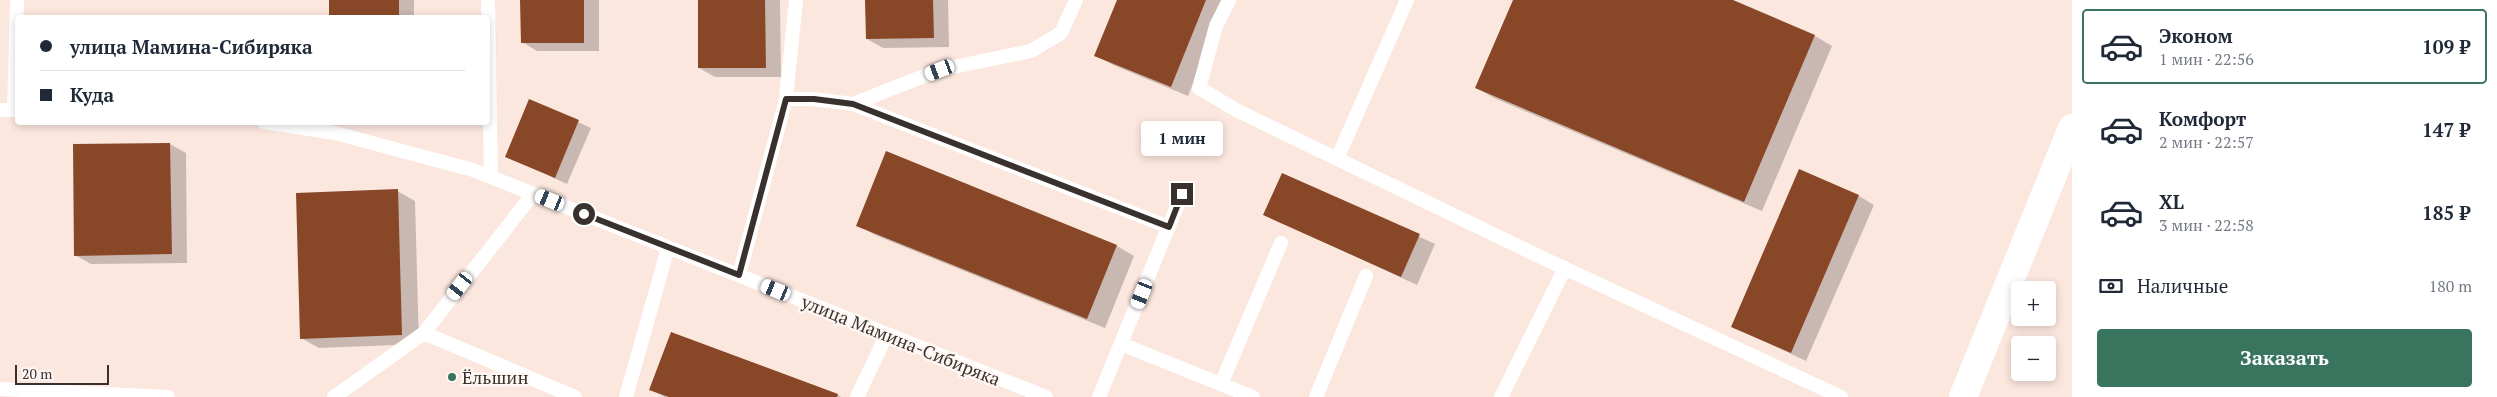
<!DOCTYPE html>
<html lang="ru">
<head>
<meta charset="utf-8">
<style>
  body { margin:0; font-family:"PT Serif",serif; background:#f6f6f7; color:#1f2937; height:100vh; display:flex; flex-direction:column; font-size:19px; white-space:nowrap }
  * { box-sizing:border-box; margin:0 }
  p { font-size:16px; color:#747a83 }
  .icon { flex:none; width:28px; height:28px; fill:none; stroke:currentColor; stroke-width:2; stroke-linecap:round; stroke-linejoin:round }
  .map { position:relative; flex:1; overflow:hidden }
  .sheet { display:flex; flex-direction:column; background:#fff; width:425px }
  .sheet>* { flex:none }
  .top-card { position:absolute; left:15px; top:15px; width:475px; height:110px; border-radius:5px; box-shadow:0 2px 8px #0003; display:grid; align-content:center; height:110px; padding:0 25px; background:#fff }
  .tools { position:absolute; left:2011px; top:281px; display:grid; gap:10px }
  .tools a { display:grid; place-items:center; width:45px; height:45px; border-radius:5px; background:#fff; box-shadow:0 2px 8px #0003; font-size:25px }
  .scale { position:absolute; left:15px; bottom:12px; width:94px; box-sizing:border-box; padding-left:5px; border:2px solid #39312e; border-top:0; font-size:14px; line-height:18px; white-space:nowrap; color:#39312e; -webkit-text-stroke:4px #fff7f3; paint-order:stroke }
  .end { position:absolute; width:22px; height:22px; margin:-11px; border:6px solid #39312e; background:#fff; box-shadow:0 0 0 2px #fff }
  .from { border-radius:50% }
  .bubble { position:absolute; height:35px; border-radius:5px; background:#fff; box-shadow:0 2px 8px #0003; font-size:16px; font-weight:800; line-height:35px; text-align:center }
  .car { position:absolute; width:15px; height:30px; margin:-15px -8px; border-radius:6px; box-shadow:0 0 4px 1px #0007; background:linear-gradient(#fff 24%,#345 0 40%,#fff 0 76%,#345 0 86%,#fff 0) }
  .top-card b { display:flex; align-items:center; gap:18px; height:48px; font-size:19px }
  .top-card b+b { border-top:1px solid #e0e1e3 }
  .top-card i { width:12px; height:12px; background:#1f2937 }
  ul { padding:9px 0 0; list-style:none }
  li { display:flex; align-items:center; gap:15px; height:75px; margin:0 10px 8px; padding:0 15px; border:2px solid transparent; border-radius:5px }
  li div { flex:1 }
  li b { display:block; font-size:19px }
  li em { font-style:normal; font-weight:800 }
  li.on { border-color:#39745e }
  li>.icon { width:45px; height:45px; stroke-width:1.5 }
  .pay { display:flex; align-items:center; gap:12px; height:55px; padding:0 25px; font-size:19px }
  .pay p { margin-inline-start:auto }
  .primary-button { display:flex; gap:10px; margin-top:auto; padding:10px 25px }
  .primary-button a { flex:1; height:58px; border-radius:5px; background:#39745e; color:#fff; font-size:20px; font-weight:800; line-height:58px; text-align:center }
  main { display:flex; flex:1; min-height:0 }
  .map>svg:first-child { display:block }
</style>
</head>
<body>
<main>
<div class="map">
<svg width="2072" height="397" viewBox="0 0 2072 397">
  <rect width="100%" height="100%" fill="#fbe7de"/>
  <path fill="#0003" d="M330,0H414V18H330Z
    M522,0H599V51H537L522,42Z
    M699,0H780L781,77H715L699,68Z
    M867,0H948L949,47L883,48L867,39Z
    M1118,0H1227L1188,96L1113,65L1096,55Z
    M1514,0H1730L1815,36L1832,46L1762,211L1494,98L1477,88Z
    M530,100L591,128L567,184L506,156Z
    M170,144L186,153L187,263L91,264L75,255L74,146Z
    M887,153L1117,246L1134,256L1105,328L875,235L858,225Z
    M1283,174L1435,244L1417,285L1265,215Z
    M397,191L415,201L419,344L319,348L301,338Z
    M1859,196L1874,205L1806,361L1732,326Z
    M671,334L838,395L841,397H664L650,389Z"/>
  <path fill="#884827" d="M329,0H399V18H329Z
    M520,0H584V43H521Z
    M698,0H765L766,68H698Z
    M865,0H933L934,38L866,39Z
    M1117,0H1206L1171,87L1094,56Z
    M1513,0H1733L1815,35L1744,202L1475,88Z
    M529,99L579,120L555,178L505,157Z
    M170,143L172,254L74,256L73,144Z
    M886,151L1117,245L1087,319L856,226Z
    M1799,169L1859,195L1791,353L1731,327Z
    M1282,173L1420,234L1401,277L1263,215Z
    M398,189L402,335L300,339L296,193Z
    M671,332L838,394L837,397H669L649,390Z"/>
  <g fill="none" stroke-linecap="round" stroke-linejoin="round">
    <path stroke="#fff" stroke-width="14" d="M17,0L14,110H18
      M488,0L491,177
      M1229,0L1216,26L1199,88L1238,111L1549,261L1841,397
      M786,99H813L853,104L1169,227
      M853,104L939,70L1031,51L1061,33L1076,0
      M0,110H14
      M264,122L335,133L473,170L1046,397
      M1337,159L1407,0
      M739,275L786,99L796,0
      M424,333L575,397
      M1121,344L1253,397
      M1221,384L1281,243
      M0,389L168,397
      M334,397L424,333L533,194
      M626,397L668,248
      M857,397L887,334
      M1099,397L1182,194
      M1316,397L1366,276
      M1501,397L1565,268"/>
    <path stroke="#fff" stroke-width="28" d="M1963,397L2072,128"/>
  </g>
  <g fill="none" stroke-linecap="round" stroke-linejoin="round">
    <path stroke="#39312e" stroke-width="6" d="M584,214L739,275L786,99H814L853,104L1169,227L1182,194"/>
  </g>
  <circle fill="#39745e" stroke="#fff7f3" stroke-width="2" cx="452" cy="377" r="5"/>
  <g text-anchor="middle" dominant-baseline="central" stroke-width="5" stroke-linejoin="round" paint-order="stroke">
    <g font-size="18" fill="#39312e" stroke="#fff7f3">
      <text transform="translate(901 340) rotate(22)">улица Мамина-Сибиряка</text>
    </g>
    <g font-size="18" fill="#39312e" stroke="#fff7f3" text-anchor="start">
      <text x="462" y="377">Ёльшин</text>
    </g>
  </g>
</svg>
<div class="tools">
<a>+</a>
<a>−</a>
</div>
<div class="scale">20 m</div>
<i class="end from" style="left:584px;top:214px"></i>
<i class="end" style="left:1182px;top:194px"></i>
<div class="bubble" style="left:1141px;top:121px;width:82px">1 мин</div>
<i class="car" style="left:940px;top:70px;rotate:249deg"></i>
<i class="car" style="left:550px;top:200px;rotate:292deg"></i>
<i class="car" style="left:460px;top:286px;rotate:218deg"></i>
<i class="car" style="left:776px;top:290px;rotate:292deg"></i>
<i class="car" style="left:1142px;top:294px;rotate:202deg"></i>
<div class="top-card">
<b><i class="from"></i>улица Мамина-Сибиряка</b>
<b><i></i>Куда</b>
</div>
</div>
<section class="sheet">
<ul>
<li class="on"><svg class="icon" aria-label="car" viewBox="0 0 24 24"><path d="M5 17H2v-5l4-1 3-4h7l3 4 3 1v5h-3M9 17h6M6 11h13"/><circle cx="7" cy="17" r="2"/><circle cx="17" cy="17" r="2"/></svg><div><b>Эконом</b><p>1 мин · 22:56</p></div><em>109 ₽</em></li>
<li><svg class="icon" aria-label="car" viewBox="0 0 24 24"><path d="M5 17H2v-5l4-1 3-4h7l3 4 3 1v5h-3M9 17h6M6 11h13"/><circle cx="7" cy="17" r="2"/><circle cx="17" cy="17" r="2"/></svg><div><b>Комфорт</b><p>2 мин · 22:57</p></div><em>147 ₽</em></li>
<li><svg class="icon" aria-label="car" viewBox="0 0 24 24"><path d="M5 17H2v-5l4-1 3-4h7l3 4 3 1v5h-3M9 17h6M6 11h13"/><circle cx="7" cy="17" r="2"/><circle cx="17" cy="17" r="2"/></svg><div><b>XL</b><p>3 мин · 22:58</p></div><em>185 ₽</em></li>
</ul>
<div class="pay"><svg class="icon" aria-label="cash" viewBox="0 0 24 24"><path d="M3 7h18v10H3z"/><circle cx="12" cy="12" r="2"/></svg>Наличные<p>180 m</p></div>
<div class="primary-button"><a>Заказать</a></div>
</section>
</main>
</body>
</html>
